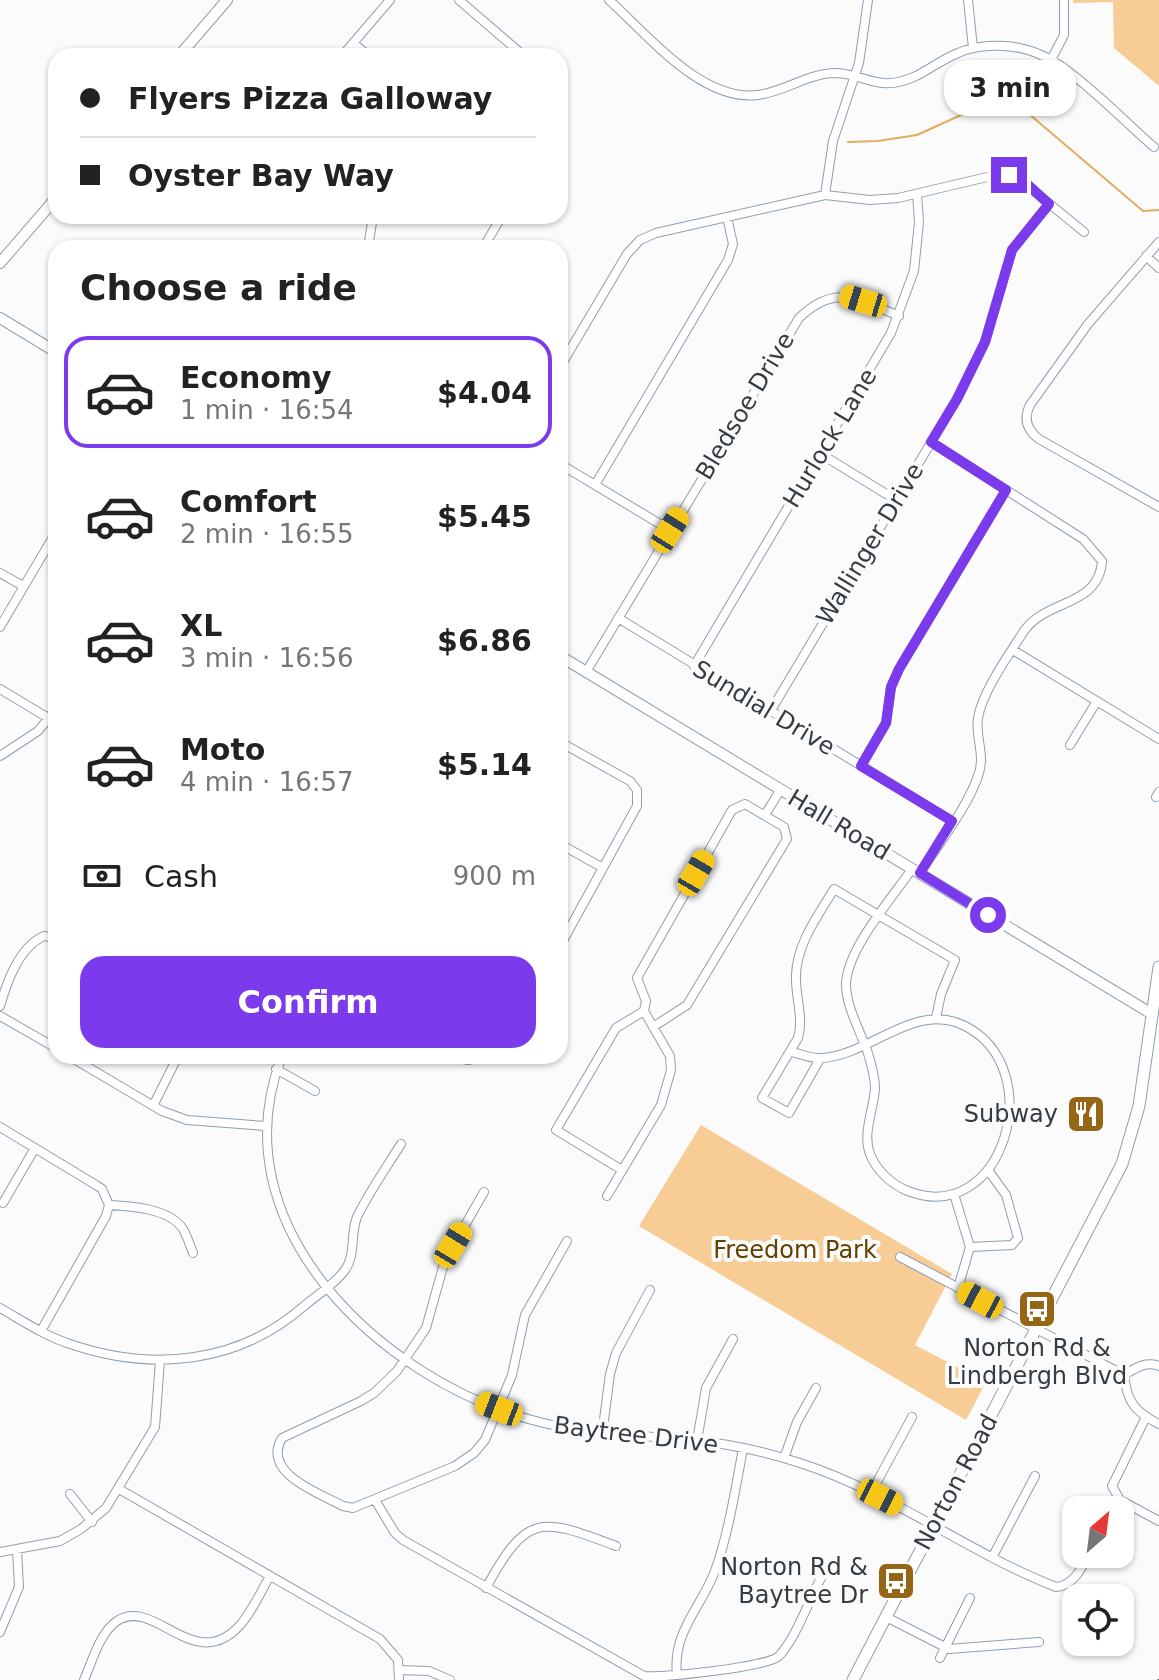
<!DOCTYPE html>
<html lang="en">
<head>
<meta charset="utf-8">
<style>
  body { margin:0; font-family:"DejaVu Sans",sans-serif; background:#f6f6f6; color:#222; height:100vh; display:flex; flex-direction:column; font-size:30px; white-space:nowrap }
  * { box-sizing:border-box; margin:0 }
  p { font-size:26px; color:#767676 }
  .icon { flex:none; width:44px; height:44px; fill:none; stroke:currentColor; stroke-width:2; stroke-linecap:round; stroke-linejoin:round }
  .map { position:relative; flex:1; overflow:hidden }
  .side { position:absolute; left:48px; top:240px; width:520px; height:824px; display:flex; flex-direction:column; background:#fff; border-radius:24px; box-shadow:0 2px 6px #0004 }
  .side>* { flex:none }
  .banner { position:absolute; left:48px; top:48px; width:520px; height:176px; border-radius:24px; box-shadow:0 2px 6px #0004; display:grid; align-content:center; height:176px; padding:0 32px; background:#fff }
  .needle { width:52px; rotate:28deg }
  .controls { position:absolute; left:1062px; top:1496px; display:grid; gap:16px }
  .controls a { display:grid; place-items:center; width:72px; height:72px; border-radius:16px; background:#fff; box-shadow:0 2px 6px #0004; font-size:40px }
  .end { position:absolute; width:36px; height:36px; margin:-18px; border:10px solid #7c3aed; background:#fff; box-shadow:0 0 0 4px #fff }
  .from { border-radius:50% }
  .bubble { position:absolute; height:56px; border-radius:24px; background:#fff; box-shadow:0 2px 6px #0004; font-size:26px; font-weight:800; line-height:56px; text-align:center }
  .car { position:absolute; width:24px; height:48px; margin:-24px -12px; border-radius:10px; box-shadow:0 0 6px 2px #0007; background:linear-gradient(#f5c518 24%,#345 0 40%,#f5c518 0 76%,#345 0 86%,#f5c518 0) }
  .banner b { display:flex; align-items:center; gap:28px; height:76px; font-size:30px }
  .banner b+b { border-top:2px solid #e0e0e0 }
  .banner i { width:20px; height:20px; background:#222 }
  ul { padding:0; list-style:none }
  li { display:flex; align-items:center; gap:24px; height:112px; margin:0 16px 12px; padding:0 16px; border:4px solid transparent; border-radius:24px }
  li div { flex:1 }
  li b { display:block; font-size:30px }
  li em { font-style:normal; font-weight:800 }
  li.on { border-color:#7c3aed }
  li>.icon { width:72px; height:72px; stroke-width:1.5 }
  h2 { padding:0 32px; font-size:36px; line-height:96px }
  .pay { display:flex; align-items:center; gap:20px; height:88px; padding:0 32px; font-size:30px }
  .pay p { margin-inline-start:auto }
  .button { display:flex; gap:16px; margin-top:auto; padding:16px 32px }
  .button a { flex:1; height:92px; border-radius:24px; background:#7c3aed; color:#fff; font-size:32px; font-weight:800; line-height:92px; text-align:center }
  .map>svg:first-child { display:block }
</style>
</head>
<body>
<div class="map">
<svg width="1159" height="1680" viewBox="0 0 1159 1680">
  <rect width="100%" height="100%" fill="#fbfbfb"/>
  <path fill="#f7cc95" d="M1073,0H1159V86L1114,48L1113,2L1073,3Z
    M701,1125L952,1274L915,1345L986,1382L966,1420L639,1226Z"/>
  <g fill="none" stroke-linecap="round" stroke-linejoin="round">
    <path stroke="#e3ac60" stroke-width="2" d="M848,142L878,141L917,135L961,115L1022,108L1143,211L1159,210"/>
    <g stroke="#8d9fb3" stroke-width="10">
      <path id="minor" d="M459,0L524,56
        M609,0C647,34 701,102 758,95C783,92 808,74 833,73C867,73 877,94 916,76C930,69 943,59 958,53C982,42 1018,44 1041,55C1073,68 1126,123 1154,147
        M968,0L973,48
        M353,43L369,56
        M342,56L390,0
        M1051,60L1064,35V0
        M560,95V114
        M825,195L833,141L859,63L868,0
        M1159,242L1088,324L1030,405C1023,419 1027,430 1039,439L1159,507
        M368,248L373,216
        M483,248L502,216
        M1146,256L1159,268
        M560,367L627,254L640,240L656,233L825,195L870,200L898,198L1000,174L1018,178L1084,232
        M821,454L896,500
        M560,464L670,530
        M595,485L728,260L733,244L727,217
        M0,573L23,586
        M618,618L952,821
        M0,627L56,532
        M1013,650L1159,739
        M694,666L891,333L914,271L919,222L917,194
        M586,672L799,318C835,283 858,299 899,316
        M0,689L50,719
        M770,712L957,399L985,342L1012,250L1049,204
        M560,742L630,781L637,790V806L560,946
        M1070,745L1097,701
        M0,756L38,731L56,709
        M861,766L886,723L891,687L899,669L1006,490
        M1156,797L1159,792
        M765,815L781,789
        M560,844L603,868
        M920,873C938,844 969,806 979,773C985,754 975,736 978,718C982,692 1010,653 1024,631C1046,599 1099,607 1102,561L1083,539L931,442
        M0,1006C7,982 19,947 44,936L56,938
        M0,1016L56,1048
        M792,1052C801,1054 812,1059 821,1058C870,1056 915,1000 965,1026C1050,1069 1003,1228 908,1191C892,1185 876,1170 870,1154C862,1133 874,1109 875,1088C875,1074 870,1060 866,1047L862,1038C855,1020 846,1003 846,984C847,949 892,898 912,869
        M69,1056L162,1111L187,1120L265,1126
        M282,1056C216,1225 381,1379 532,1420C586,1435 639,1435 694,1440C729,1444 766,1452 800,1463C891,1492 968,1553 1056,1587C1073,1586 1082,1568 1089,1554
        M448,1056L469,1060L485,1056
        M820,1059L789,1113L762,1098L798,1038C804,1018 795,996 796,975C797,943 818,916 834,889L955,960L941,994L936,1018
        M276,1069L315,1091
        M153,1106L178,1056
        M0,1127L96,1185L102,1189L109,1205
        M622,1170L556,1130L616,1028L644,1011
        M484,1192L445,1260L426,1328L397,1371L374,1393L361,1401L282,1438C261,1473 319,1493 343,1506L353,1508L455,1466L474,1453L485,1440L512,1375L525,1315L567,1241
        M954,1194L970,1247L958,1288
        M607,1196L661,1105L671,1070L670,1056L644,1011L646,1001L637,978L732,810L745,804L784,827L787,839L687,1005L653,1027
        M3,1203L35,1148
        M109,1205C130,1206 169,1208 183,1229C187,1236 190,1245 193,1253
        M970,1247L1012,1245L1018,1238L1006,1195L988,1170
        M900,1257L1124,1375
        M0,1308C23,1321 45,1336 70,1344C152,1372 238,1364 304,1306C317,1295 335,1284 345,1270C356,1255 350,1234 357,1217C369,1192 386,1168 401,1144
        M41,1331L106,1216L109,1205
        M1124,1375C1127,1402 1135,1412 1159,1424
        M1124,1375C1136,1368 1145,1361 1159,1366
        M1146,1417L1112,1486L1120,1500L1159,1521
        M602,1435L610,1374L616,1353L650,1290
        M697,1441L706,1388L733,1339
        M784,1458L797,1422L816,1388
        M119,1489L380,1639L398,1660L399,1680
        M871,1493L912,1417
        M70,1494L92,1522
        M375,1500L395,1533L403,1540L644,1676C663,1678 768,1667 779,1656C797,1636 808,1602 821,1578
        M0,1552L60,1541L81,1529L106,1508L155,1427L160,1361
        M993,1556L1035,1476
        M486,1588C527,1513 540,1517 616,1546
        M886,1617L949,1649L1039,1642
        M0,1632L19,1587L17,1550
        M940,1658L970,1598
        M400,1670L429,1671L450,1680
        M677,1675C672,1632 701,1608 715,1571C729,1532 735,1490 743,1449
        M84,1680C92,1662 100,1632 117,1621C155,1596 195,1677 241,1624C253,1610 261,1591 270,1576"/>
    </g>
    <g stroke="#8d9fb3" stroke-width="12">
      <path id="tertiary" d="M179,56L227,0
        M0,263L56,198
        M0,318L56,352
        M560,656L1152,1014"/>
    </g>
    <g stroke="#8d9fb3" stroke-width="13">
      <path id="secondary" d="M853,1680L1122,1164L1139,1106L1159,967"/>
    </g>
    <use href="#minor" stroke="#fff" stroke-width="8"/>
    <use href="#tertiary" stroke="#fff" stroke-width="10"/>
    <use href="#secondary" stroke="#fff" stroke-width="11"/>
    <path stroke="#71767c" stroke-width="2" stroke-dasharray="10 10" stroke-linecap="butt" d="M1157,1680H1159"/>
  </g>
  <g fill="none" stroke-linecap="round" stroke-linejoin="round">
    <path stroke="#7c3aed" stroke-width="10" d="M988,915L920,873L952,821L861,766L886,723L891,687L899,669L1006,490L931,442L957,399L985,342L1012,250L1049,204L1027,184L1009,175"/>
  </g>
  <defs>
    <g id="restaurant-square" transform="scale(2)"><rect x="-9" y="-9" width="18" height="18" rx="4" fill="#966617" stroke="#fbfbfb"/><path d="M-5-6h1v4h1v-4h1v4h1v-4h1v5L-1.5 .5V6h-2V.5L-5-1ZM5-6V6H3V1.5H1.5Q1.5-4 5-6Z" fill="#fff"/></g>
    <g id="bus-square" transform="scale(2)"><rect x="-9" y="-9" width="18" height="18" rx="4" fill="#966617" stroke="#fbfbfb"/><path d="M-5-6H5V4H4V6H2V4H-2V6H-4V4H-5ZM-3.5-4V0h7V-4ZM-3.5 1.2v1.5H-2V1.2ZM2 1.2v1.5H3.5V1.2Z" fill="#fff"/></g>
  </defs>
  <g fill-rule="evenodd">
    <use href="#restaurant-square" x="1086" y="1114"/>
    <use href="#bus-square" x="1037" y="1309"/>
    <use href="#bus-square" x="896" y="1581"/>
  </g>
  <g text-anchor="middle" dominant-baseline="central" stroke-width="8" stroke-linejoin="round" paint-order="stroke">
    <g font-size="24" fill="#343c44" stroke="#fbfbfb">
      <text transform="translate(745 406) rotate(-59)">Bledsoe Drive</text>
      <text transform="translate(830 438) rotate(-59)">Hurlock Lane</text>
      <text transform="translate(870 544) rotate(-59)">Wallinger Drive</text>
      <text transform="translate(764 708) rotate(31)">Sundial Drive</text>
      <text transform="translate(839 825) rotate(31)">Hall Road</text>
      <text transform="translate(636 1435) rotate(7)">Baytree Drive</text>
      <text transform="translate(956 1482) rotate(-62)">Norton Road</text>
    </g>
    <g font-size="24" fill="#343c44" stroke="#fbfbfb" text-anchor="end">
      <text x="1058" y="1114">Subway</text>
      <text x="1037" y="1348" text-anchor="middle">Norton Rd &amp;<tspan x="1037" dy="28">Lindbergh Blvd</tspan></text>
      <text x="868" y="1567">Norton Rd &amp;<tspan x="868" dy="28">Baytree Dr</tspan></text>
    </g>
    <g font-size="24" fill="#634000" stroke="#fbfbfb">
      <text x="795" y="1250">Freedom Park</text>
    </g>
  </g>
</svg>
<div class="controls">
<a><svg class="needle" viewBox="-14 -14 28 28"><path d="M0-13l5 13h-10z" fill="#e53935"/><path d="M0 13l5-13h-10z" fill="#767676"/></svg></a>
<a><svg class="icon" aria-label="locate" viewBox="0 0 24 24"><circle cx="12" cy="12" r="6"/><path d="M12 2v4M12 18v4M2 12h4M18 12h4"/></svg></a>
</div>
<i class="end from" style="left:988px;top:915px"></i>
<i class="end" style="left:1009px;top:175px"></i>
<div class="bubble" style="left:944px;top:60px;width:132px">3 min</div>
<i class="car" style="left:863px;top:301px;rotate:287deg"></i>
<i class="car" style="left:670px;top:530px;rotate:32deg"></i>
<i class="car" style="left:696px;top:873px;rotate:30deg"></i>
<i class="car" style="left:453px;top:1245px;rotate:31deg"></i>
<i class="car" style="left:980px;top:1300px;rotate:298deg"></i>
<i class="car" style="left:499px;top:1409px;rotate:291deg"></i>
<i class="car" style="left:880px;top:1497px;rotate:117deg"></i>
<div class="banner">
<b><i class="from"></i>Flyers Pizza Galloway</b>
<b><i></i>Oyster Bay Way</b>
</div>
<section class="side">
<h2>Choose a ride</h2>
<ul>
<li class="on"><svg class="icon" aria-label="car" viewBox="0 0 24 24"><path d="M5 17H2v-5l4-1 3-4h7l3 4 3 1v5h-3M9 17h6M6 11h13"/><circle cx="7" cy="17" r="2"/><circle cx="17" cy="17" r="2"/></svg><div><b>Economy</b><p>1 min · 16:54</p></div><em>$4.04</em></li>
<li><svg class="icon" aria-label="car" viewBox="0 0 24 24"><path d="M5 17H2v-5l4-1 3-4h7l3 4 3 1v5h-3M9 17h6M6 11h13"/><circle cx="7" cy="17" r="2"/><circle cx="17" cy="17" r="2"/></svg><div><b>Comfort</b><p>2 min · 16:55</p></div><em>$5.45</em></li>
<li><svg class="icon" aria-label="car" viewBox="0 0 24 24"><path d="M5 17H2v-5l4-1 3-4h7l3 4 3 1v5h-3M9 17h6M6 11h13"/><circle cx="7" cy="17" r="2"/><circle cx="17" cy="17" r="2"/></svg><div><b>XL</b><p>3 min · 16:56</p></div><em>$6.86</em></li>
<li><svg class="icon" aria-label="car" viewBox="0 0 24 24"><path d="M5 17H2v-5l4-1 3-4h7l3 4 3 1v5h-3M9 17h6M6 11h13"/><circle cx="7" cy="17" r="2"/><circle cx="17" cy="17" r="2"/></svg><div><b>Moto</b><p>4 min · 16:57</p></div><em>$5.14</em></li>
</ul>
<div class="pay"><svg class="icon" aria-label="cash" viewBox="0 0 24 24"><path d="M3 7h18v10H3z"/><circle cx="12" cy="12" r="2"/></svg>Cash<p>900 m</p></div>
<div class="button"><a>Confirm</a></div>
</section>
</div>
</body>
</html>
